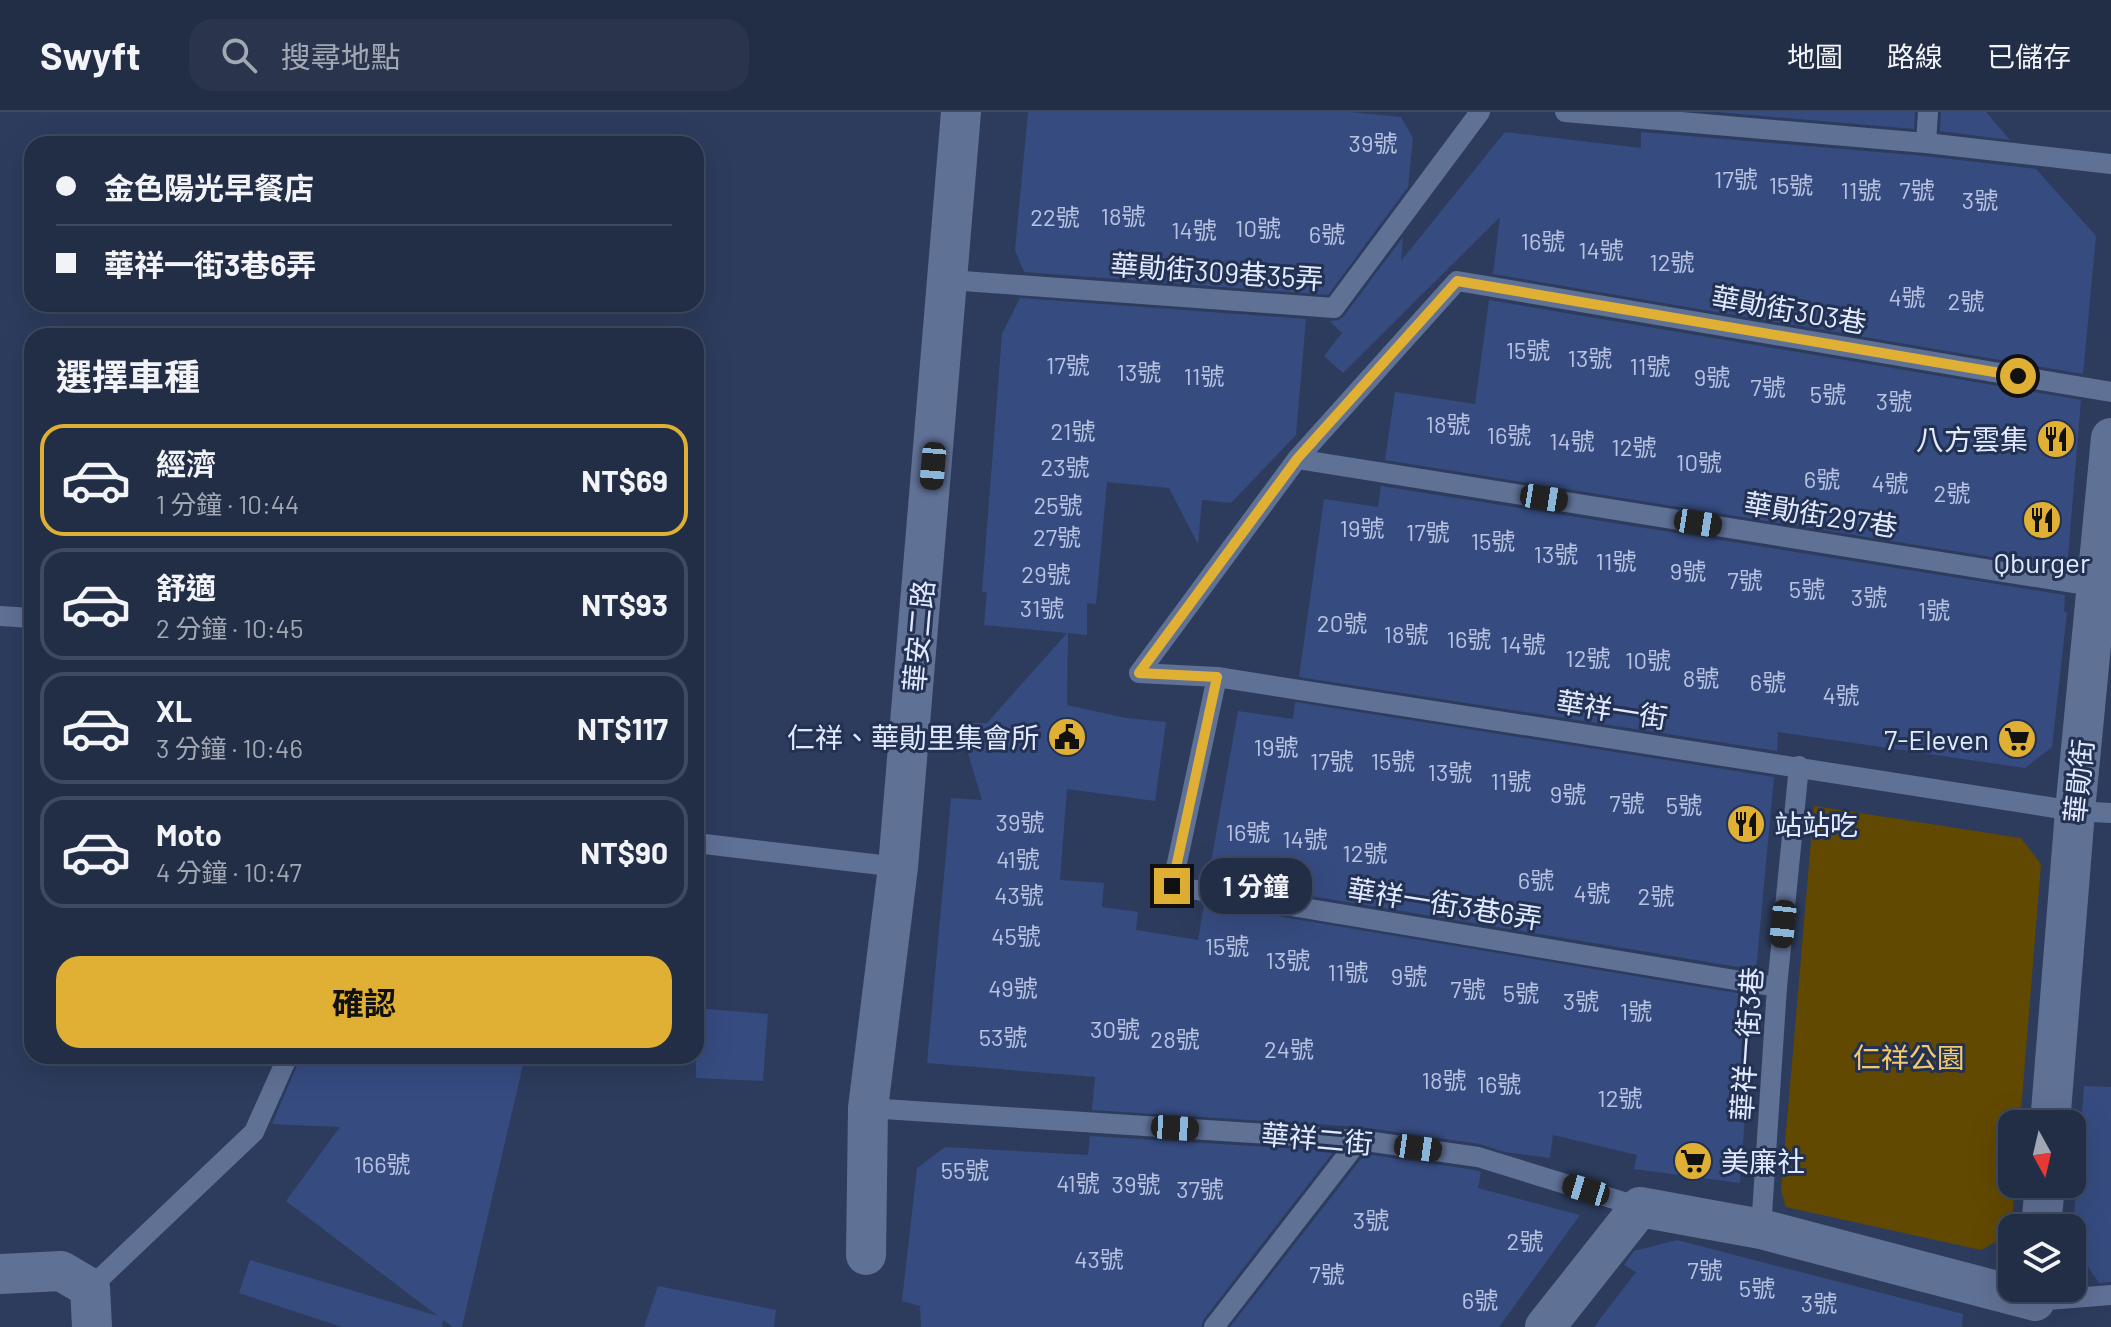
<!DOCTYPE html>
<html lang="zh-TW">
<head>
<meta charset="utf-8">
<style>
  body { margin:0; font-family:Barlow,"Noto Sans TC",sans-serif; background:#2a354d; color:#f1f3f6; height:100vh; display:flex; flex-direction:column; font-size:30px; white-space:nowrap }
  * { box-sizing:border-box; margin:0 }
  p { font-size:26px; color:#a2a8b3 }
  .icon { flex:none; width:44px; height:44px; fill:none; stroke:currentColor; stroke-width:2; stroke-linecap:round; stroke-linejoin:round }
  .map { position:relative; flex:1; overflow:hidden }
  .drawer { position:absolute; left:24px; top:216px; width:680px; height:736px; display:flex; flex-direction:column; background:#222d46; border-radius:24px; box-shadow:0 8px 32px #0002,0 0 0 2px #3f495f }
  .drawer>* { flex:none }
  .guide { position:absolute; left:24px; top:24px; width:680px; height:176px; border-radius:24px; box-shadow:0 8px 32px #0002,0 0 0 2px #3f495f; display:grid; align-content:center; height:176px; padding:0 32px; background:#222d46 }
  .needle { width:52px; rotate:172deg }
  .buttons { position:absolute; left:1998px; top:998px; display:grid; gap:16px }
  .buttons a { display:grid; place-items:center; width:88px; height:88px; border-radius:16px; background:#222d46; box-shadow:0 8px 32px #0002,0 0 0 2px #3f495f; font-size:40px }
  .end { position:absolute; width:36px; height:36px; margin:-18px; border:10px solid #e0b034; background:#111; box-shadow:0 0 0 4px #111 }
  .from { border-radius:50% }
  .bubble { position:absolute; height:56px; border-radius:24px; background:#222d46; box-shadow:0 8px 32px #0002,0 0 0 2px #3f495f; font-size:26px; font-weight:700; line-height:56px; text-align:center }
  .car { position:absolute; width:24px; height:48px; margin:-24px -12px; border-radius:10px; box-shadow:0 0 6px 2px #0007; background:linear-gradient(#222 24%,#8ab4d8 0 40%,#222 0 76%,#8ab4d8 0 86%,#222 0) }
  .guide b { display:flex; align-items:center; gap:28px; height:76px; font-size:30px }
  .guide b+b { border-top:2px solid #3f495f }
  .guide i { width:20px; height:20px; background:#f1f3f6 }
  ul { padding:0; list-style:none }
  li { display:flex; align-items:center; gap:24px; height:112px; margin:0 16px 12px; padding:0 16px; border:4px solid #3f495f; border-radius:24px }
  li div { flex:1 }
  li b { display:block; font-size:30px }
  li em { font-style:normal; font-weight:700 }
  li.current { border-color:#e0b034 }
  li>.icon { width:72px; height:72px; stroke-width:1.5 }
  h2 { padding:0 32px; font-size:36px; line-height:96px }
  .cta { display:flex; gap:16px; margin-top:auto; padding:16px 32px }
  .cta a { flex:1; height:92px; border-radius:24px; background:#e0b034; color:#111; font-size:32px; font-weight:700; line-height:92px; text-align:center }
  header { display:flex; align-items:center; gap:48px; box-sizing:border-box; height:112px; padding:0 40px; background:#222d46; border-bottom:2px solid #3f495f }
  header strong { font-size:38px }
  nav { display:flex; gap:44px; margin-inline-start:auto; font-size:28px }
  .search { width:560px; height:72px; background:#2a354d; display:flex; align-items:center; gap:20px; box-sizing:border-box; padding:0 28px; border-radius:24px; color:#a2a8b3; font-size:30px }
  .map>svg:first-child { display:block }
</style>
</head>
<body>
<header>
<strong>Swyft</strong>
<div class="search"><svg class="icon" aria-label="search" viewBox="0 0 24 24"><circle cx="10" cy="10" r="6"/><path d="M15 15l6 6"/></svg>搜尋地點</div>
<nav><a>地圖</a><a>路線</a><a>已儲存</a></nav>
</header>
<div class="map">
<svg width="2111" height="1215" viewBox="0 0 2111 1215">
  <rect width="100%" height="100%" fill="#2d3c5d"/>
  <path fill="#624901" d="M1814,694L2021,726L2041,752L2020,1012H2012V1072H2015L2011,1121L1981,1138L1786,1095L1781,1079Z"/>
  <path fill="#364b80" d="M1028,0H1350L1401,5L1413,26L1408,75L1328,183L1024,160L1015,138Z
    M1717,0H1915L1914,17Z
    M1941,0H1986L2010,28L1940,19Z
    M1505,20L1641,36V20L1925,44L2036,57L2096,124L2083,262L1493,162L1500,105L1343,261L1324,244L1342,221L1330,209L1339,208L1344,204L1403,125L1401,149Z
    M1020,186L1306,207L1296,323L1231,391L1202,388L1198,432L1169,376L1107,370L1096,492L1087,491V523L1068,521L1067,593L1126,606L1166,610L1155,689L1067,677L1060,768L1104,771L1102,795L1138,800L1136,818L1198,828L1204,792L1754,884L1740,1071L1634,1057L1637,1043L1553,1023L1550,1046L1504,1040L1480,1032L1361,1015L1092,998L1095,965L927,951L951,686L982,688L967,638L972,611H987L1067,521L984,513L987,480H982L1002,222Z
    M1489,188L2081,288L2067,457L1385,348L1395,280L1475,292Z
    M1381,374L2065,483L2064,500H2067L2052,635L2025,656L1778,620L1777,639L1299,565L1324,387L1378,395Z
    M1295,590L1774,665L1756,858L1208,767L1238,599L1293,607Z
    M696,896L768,902L763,969L696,966Z
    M301,944H525L462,1215H453L443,1208L442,1215H342L239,1181L250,1148L438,1204L286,1089L340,1015L272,1012Z
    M2084,974L2111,975V1170L2099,1171L2072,1131Z
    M1090,1024L1334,1039L1204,1207L1201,1215H921L920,1194L902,1189L917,1056L945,1035L1088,1043Z
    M1365,1042L1475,1058L1481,1060L1478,1076L1580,1103L1499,1215H1230Z
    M1677,1128L1963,1202L1962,1215H1594L1636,1160L1624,1153L1634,1139Z
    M658,1174L776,1198L774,1215H644Z"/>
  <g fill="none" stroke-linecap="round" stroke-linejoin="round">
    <path stroke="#607196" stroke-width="20" d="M1565,0L1926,31L2111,52
      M1926,31L1928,0
      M949,168L1334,196L1480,0
      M1297,347L2098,475
      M0,504L32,506
      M1139,561L1297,347L1457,169L2111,280
      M1139,561L1217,565L2075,699L2111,701
      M1217,565L1172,774L1777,875
      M696,731L898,755
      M868,996L1359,1028L1478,1045L1640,1095
      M1761,1117L1777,875L1799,654
      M90,1176L254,1020L288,944
      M2035,1189L2111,1183
      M1214,1215L1359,1028"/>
    <path stroke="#607196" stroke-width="40" d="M2050,1012L2075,699L2111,326
      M2041,1116L2045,1072
      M866,1143L868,996L898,755L961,0
      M0,1162L61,1159L90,1176L92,1215
      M1545,1215L1640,1095L1761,1117L2035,1189"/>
  </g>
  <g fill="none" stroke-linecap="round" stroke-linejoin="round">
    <path stroke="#e0b034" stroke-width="10" d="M1172,774L1217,565L1139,561L1297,347L1457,169L2018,264"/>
  </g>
  <defs>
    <g id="restaurant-disc" transform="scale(2)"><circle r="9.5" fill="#e0b034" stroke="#233152"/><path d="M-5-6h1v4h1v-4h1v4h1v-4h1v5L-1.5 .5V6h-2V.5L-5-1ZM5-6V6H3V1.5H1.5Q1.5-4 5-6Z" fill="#111"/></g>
    <g id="civic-disc" transform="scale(2)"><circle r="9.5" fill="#e0b034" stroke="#233152"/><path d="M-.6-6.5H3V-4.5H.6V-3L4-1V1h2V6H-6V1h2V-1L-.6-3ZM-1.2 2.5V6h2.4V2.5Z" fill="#111"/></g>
    <g id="supermarket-disc" transform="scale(2)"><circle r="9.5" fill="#e0b034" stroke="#233152"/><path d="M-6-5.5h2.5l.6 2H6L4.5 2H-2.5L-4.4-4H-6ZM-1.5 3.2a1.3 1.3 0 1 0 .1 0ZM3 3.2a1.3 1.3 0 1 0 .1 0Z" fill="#111"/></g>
  </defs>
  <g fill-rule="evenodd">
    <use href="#restaurant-disc" x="2056" y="327"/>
    <use href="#restaurant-disc" x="2042" y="408"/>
    <use href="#civic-disc" x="1067" y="625"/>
    <use href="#supermarket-disc" x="2017" y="627"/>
    <use href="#restaurant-disc" x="1746" y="712"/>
    <use href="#supermarket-disc" x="1693" y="1049"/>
  </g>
  <g text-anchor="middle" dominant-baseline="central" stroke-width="6" stroke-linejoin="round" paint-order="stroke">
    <g font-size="24" fill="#b6c2df">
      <text x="1373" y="30">39號</text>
      <text x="1736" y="66">17號</text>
      <text x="1791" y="72">15號</text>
      <text x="1861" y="77">11號</text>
      <text x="1917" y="77">7號</text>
      <text x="1980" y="87">3號</text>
      <text x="1123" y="103">18號</text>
      <text x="1055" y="104">22號</text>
      <text x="1258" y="115">10號</text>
      <text x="1194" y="117">14號</text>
      <text x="1327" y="121">6號</text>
      <text x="1543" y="128">16號</text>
      <text x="1601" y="137">14號</text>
      <text x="1672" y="149">12號</text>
      <text x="1907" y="184">4號</text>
      <text x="1966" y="188">2號</text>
      <text x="1528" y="237">15號</text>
      <text x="1590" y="245">13號</text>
      <text x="1068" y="252">17號</text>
      <text x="1650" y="253">11號</text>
      <text x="1139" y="259">13號</text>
      <text x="1204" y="263">11號</text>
      <text x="1712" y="264">9號</text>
      <text x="1768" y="274">7號</text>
      <text x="1828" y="281">5號</text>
      <text x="1894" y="288">3號</text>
      <text x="1448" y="311">18號</text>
      <text x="1073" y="318">21號</text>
      <text x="1509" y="322">16號</text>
      <text x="1572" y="328">14號</text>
      <text x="1634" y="334">12號</text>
      <text x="1699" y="349">10號</text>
      <text x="1065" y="354">23號</text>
      <text x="1822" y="366">6號</text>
      <text x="1890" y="370">4號</text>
      <text x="1952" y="380">2號</text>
      <text x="1058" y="392">25號</text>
      <text x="1362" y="415">19號</text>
      <text x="1428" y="419">17號</text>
      <text x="1057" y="424">27號</text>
      <text x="1493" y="428">15號</text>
      <text x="1556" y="441">13號</text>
      <text x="1616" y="448">11號</text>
      <text x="1688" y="458">9號</text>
      <text x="1046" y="461">29號</text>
      <text x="1745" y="467">7號</text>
      <text x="1807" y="476">5號</text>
      <text x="1869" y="484">3號</text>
      <text x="1042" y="495">31號</text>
      <text x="1934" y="497">1號</text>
      <text x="1342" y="510">20號</text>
      <text x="1406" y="521">18號</text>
      <text x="1469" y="526">16號</text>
      <text x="1523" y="531">14號</text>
      <text x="1588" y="545">12號</text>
      <text x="1648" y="547">10號</text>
      <text x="1701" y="565">8號</text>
      <text x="1768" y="569">6號</text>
      <text x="1841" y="582">4號</text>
      <text x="1276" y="634">19號</text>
      <text x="1332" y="648">17號</text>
      <text x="1393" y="648">15號</text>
      <text x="1450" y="659">13號</text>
      <text x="1511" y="668">11號</text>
      <text x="1568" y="681">9號</text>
      <text x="1627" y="690">7號</text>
      <text x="1684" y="692">5號</text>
      <text x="1020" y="709">39號</text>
      <text x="1248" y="719">16號</text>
      <text x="1305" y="726">14號</text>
      <text x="1365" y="740">12號</text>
      <text x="1018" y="746">41號</text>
      <text x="1536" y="767">6號</text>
      <text x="1592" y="780">4號</text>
      <text x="1019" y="782">43號</text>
      <text x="1656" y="783">2號</text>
      <text x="1016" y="823">45號</text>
      <text x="1227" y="833">15號</text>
      <text x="1288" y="847">13號</text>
      <text x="1348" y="859">11號</text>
      <text x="1409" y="863">9號</text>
      <text x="1013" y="875">49號</text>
      <text x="1468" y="876">7號</text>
      <text x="1521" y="880">5號</text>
      <text x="1581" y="888">3號</text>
      <text x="1636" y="898">1號</text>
      <text x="1115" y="916">30號</text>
      <text x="1003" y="924">53號</text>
      <text x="1175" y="926">28號</text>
      <text x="1289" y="936">24號</text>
      <text x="1444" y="967">18號</text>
      <text x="1499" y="971">16號</text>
      <text x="1620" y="985">12號</text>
      <text x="382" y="1051">166號</text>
      <text x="965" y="1057">55號</text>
      <text x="1078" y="1070">41號</text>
      <text x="1136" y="1071">39號</text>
      <text x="1200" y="1076">37號</text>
      <text x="1371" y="1107">3號</text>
      <text x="1525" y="1128">2號</text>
      <text x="1099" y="1146">43號</text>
      <text x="1705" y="1157">7號</text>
      <text x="1327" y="1161">7號</text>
      <text x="1757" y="1175">5號</text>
      <text x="1480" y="1187">6號</text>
      <text x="1819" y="1190">3號</text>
    </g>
    <g font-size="28" fill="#e0e9ff" stroke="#233152">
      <text transform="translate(1217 159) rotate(4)">華勛街309巷35弄</text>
      <text transform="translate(1789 197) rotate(10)">華勛街303巷</text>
      <text transform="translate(1821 402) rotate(9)">華勛街297巷</text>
      <text transform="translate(918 524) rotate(-85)">華安二路</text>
      <text transform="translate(1612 597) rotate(9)">華祥一街</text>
      <text transform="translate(2078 669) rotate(-84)">華勛街</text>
      <text transform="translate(1445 791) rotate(9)">華祥一街3巷6弄</text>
      <text transform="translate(1746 932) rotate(-86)">華祥一街3巷</text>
      <text transform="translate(1317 1026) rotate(5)">華祥二街</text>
    </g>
    <g font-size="28" fill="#e0e9ff" stroke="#233152" text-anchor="end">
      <text x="2028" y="327">八方雲集</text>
      <text x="2042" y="450" text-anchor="middle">Qburger</text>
      <text x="1039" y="625">仁祥、華勛里集會所</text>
      <text x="1989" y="627">7-Eleven</text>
      <text x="1774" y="712" text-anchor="start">站站吃</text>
      <text x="1721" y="1049" text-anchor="start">美廉社</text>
    </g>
    <g font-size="28" fill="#f2c96b" stroke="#233152">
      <text x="1909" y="945">仁祥公園</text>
    </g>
  </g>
</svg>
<div class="buttons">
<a><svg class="needle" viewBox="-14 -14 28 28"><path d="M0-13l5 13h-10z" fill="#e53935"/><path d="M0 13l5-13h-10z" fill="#a2a8b3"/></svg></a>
<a><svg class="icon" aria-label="layers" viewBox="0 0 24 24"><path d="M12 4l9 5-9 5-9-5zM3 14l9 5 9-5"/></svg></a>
</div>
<i class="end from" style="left:2018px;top:264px"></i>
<i class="end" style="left:1172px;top:774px"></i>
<div class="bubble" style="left:1200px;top:746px;width:112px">1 分鐘</div>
<i class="car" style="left:933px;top:354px;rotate:185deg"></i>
<i class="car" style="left:1544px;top:386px;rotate:99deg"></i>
<i class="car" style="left:1698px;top:411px;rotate:99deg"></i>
<i class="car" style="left:1783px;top:812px;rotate:186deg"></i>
<i class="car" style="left:1175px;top:1016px;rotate:94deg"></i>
<i class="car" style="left:1418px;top:1036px;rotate:98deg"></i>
<i class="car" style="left:1586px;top:1078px;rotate:287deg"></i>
<div class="guide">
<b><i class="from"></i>金色陽光早餐店</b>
<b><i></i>華祥一街3巷6弄</b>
</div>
<section class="drawer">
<h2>選擇車種</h2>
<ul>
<li class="current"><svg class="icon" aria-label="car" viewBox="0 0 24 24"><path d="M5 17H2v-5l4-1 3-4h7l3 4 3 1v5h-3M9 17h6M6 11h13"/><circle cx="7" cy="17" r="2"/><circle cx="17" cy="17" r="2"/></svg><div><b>經濟</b><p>1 分鐘 · 10:44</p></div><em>NT$69</em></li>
<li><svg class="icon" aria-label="car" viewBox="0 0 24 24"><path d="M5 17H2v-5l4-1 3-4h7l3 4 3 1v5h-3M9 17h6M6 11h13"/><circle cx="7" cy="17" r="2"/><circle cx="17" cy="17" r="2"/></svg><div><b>舒適</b><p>2 分鐘 · 10:45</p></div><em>NT$93</em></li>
<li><svg class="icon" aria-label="car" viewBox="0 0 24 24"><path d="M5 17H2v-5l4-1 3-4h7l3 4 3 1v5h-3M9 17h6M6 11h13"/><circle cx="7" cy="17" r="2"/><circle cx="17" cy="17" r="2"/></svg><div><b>XL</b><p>3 分鐘 · 10:46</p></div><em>NT$117</em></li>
<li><svg class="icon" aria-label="car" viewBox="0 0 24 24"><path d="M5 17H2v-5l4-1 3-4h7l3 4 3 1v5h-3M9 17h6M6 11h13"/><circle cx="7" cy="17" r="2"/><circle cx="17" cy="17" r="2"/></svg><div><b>Moto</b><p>4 分鐘 · 10:47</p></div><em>NT$90</em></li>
</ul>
<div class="cta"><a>確認</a></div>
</section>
</div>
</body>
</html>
